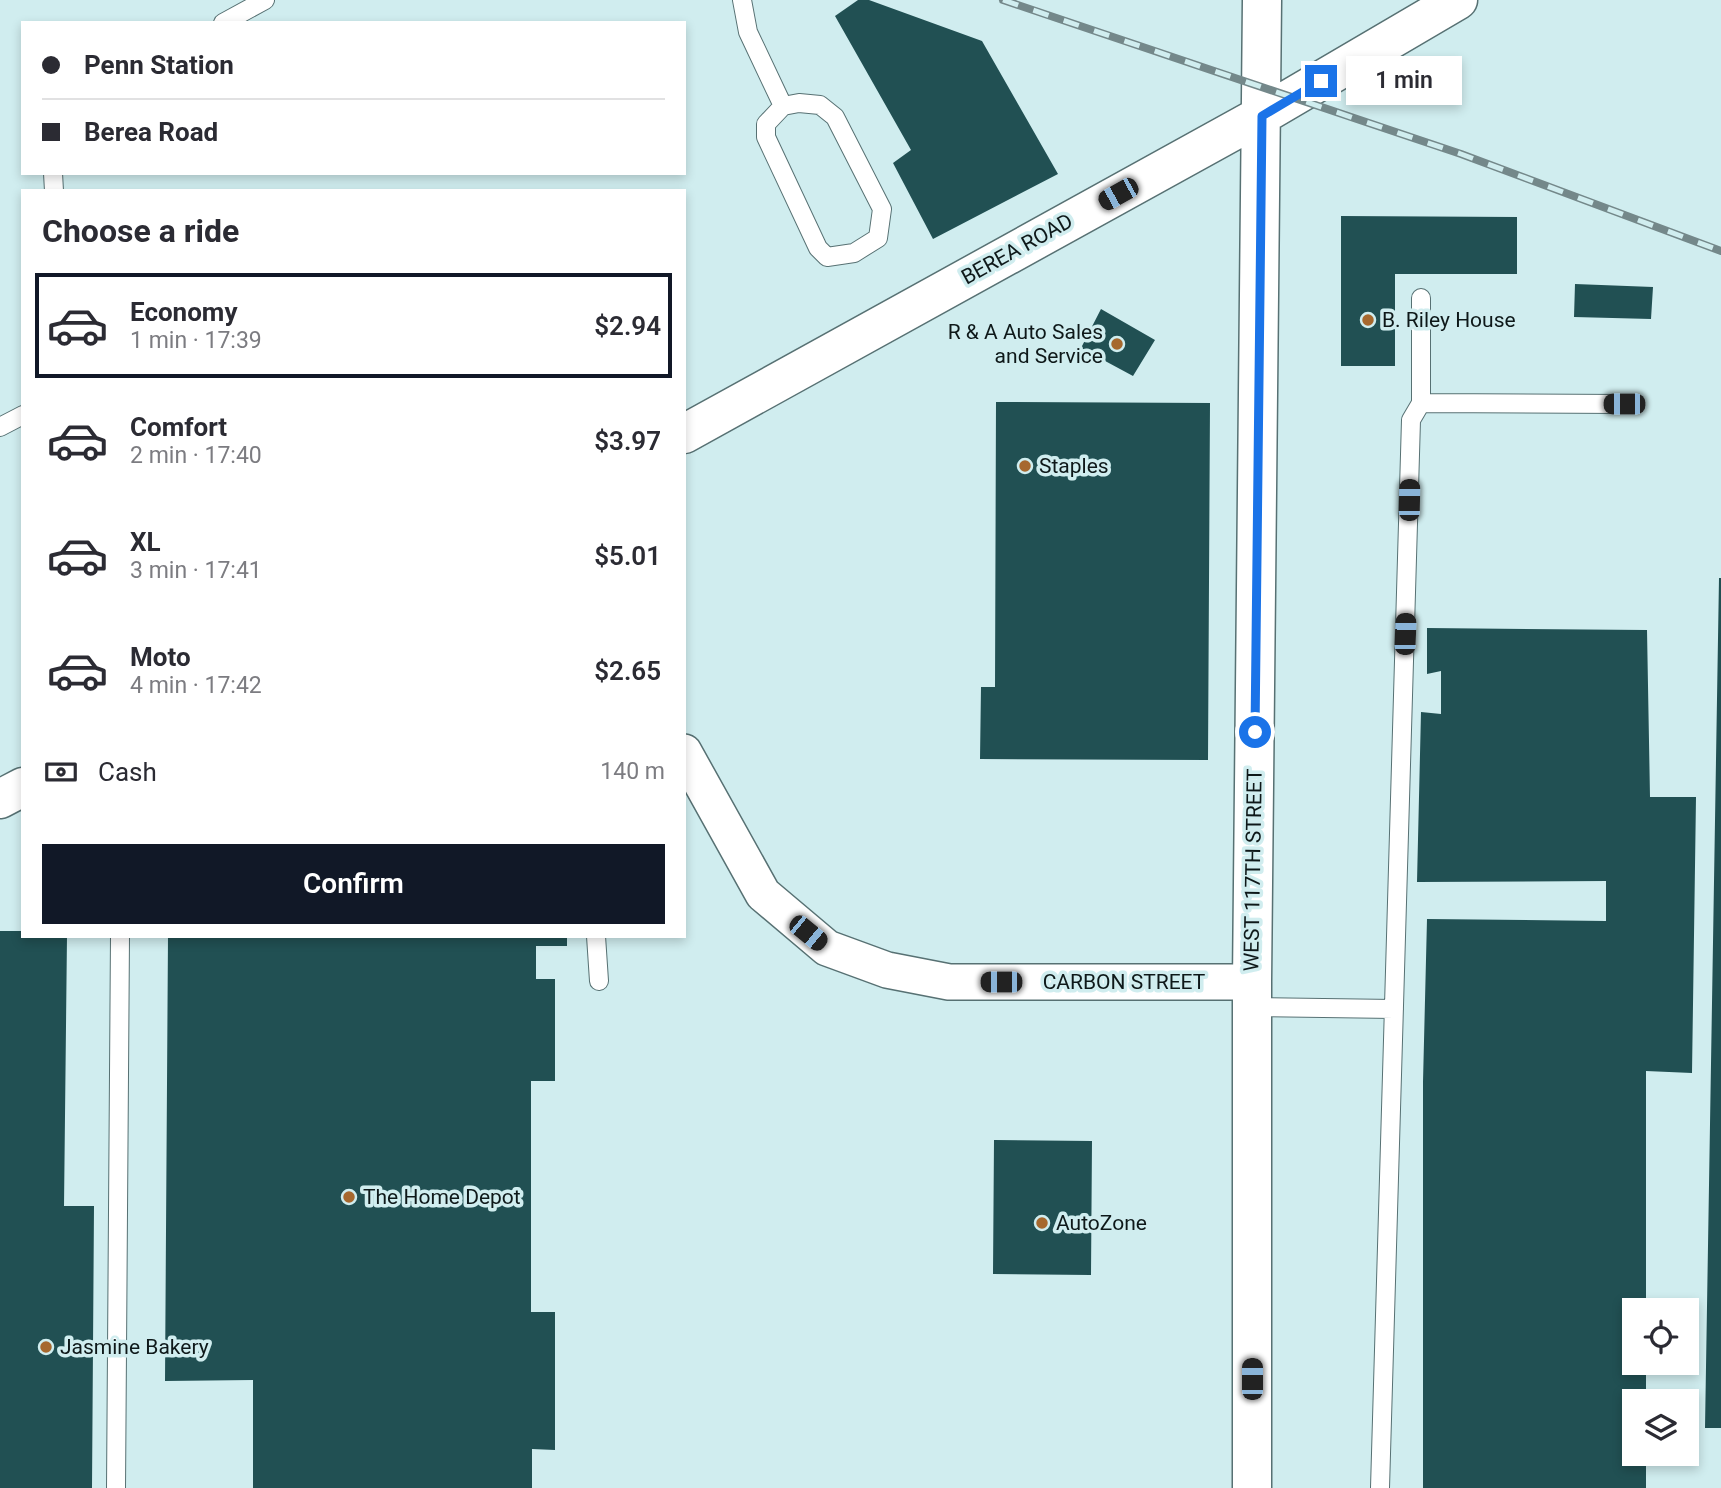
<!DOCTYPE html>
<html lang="en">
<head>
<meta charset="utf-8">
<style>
  body { margin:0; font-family:Roboto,sans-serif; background:#f7f7f7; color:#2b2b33; height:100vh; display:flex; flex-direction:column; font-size:26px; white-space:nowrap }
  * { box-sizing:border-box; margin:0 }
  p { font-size:23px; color:#7c7c81 }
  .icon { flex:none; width:38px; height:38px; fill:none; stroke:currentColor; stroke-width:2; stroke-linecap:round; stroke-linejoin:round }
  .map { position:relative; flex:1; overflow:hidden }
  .side { position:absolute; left:21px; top:189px; width:665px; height:749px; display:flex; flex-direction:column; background:#fff; border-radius:0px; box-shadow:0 4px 10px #0003 }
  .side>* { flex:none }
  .banner { position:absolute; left:21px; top:21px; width:665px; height:154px; border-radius:0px; box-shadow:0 4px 10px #0003; display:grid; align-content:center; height:154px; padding:0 21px; background:#fff }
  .controls { position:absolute; left:1622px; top:1298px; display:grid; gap:14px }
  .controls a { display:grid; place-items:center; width:77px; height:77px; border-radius:0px; background:#fff; box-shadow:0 4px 10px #0003; font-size:35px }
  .end { position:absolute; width:32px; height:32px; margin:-16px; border:9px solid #1a73e8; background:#fff; box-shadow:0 0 0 4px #fff }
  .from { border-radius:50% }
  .bubble { position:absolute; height:49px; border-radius:0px; background:#fff; box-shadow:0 4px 10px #0003; font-size:23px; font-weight:600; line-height:49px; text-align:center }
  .car { position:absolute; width:21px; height:42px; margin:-21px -10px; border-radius:9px; box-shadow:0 0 5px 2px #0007; background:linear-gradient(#222 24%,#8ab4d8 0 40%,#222 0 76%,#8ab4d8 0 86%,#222 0) }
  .banner b { display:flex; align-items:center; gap:24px; height:66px; font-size:26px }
  .banner b+b { border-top:2px solid #e1e1e2 }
  .banner i { width:18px; height:18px; background:#2b2b33 }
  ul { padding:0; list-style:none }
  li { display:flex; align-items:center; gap:21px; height:105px; margin:0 14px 10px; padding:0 7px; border:4px solid transparent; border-radius:0px }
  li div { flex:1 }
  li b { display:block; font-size:26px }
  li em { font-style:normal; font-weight:600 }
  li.active { border-color:#111827 }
  li>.icon { width:63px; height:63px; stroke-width:1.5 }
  h2 { padding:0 21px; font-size:32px; line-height:84px }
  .pay { display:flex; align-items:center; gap:18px; height:77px; padding:0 21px; font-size:26px }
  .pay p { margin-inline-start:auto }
  .cta { display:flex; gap:14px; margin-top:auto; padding:14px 21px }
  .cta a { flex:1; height:80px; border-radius:0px; background:#111827; color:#fff; font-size:28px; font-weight:600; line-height:80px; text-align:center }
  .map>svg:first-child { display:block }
</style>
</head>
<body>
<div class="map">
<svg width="1721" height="1488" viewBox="0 0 1721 1488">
  <rect width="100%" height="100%" fill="#d0edef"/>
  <path fill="#215053" d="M858,0H869L982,41L1058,174L933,239L893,163L911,150L835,16Z
    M1341,216L1517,217V274H1395V366H1341Z
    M1575,284L1653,287L1651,319L1574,317Z
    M1101,309L1155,340L1133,376L1081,348Z
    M996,402L1210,403L1208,760L980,759L981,687H995Z
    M1719,578H1721V1428H1705Z
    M1427,628L1647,630L1650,797H1696L1692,1073L1646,1071V1311H1634V1363H1646V1402H1634V1454H1646V1488H1423V1082L1427,919L1606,921V881L1417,882L1421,712L1441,714V671L1427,674Z
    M0,931H23V936H67L64,1206H94L92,1488H0Z
    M168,936H567V946H536V979H555V1081H531V1312H555V1450L532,1449V1488H253V1380L165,1381Z
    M994,1140L1092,1141L1091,1275L993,1274Z"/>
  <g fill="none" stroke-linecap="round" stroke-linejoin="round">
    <g stroke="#577173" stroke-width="20">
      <path id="service" d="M742,0L748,32L783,106
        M223,23L265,0
        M799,103L820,105L835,117L882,209L878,238L854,253L827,257L818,248L766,137V124L783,106Z
        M53,173L54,191
        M1421,403V298
        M0,427L23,415
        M596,936L599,981
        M1252,1007L1394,1009
        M116,1488L120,936
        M1380,1488L1411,420L1421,403L1624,404"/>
    </g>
    <g stroke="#577173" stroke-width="38">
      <path id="minor" d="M684,752L763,894L827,948L887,970L949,982H1252"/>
    </g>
    <g stroke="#577173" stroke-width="41">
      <path id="secondary" d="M684,434L1262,115L1458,0
        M0,799L23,787
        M1252,1488V982L1262,0"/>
    </g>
    <use href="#service" stroke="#fff" stroke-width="18"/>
    <use href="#minor" stroke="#fff" stroke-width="35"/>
    <use href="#secondary" stroke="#fff" stroke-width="38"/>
    <g stroke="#74888a" stroke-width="8">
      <path id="rail" d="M1003,0L1461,154L1721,251"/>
    </g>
    <use href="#rail" stroke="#d0edef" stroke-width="5" stroke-dasharray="16" stroke-linecap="butt"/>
  </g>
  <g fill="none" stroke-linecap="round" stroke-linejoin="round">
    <path stroke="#1a73e8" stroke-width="9" d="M1255,732L1262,116L1321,81"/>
  </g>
  <g fill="#a6682e" stroke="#d0edef" stroke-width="2.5">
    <circle cx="1368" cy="320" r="7"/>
    <circle cx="1117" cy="344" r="7"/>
    <circle cx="1025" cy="466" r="7"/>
    <circle cx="349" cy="1197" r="7"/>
    <circle cx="1042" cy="1223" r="7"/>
    <circle cx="46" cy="1347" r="7"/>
  </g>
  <g text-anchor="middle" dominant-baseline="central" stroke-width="7" stroke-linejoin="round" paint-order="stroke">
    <g font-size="21" fill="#0e1819" stroke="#d0edef">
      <text transform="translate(1017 249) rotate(-29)">BEREA ROAD</text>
      <text transform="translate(1253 870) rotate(-89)">WEST 117TH STREET</text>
      <text x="1124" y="982">CARBON STREET</text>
    </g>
    <g font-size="21" fill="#0e1819" stroke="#d0edef" text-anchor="start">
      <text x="1382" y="320">B. Riley House</text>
      <text x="1103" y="332" text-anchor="end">R &amp; A Auto Sales<tspan x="1103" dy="24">and Service</tspan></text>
      <text x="1039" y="466">Staples</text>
      <text x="363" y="1197">The Home Depot</text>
      <text x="1056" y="1223">AutoZone</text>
      <text x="60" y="1347">Jasmine Bakery</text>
    </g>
  </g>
</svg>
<div class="controls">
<a><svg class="icon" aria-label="locate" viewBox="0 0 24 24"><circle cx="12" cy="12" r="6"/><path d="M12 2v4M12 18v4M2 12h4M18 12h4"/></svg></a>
<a><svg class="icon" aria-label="layers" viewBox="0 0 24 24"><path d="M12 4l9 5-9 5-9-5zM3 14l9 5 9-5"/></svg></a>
</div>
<i class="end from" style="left:1255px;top:732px"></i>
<i class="end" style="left:1321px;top:81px"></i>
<div class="bubble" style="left:1346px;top:56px;width:116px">1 min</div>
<i class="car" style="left:1118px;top:194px;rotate:241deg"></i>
<i class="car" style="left:1624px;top:404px;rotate:270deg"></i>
<i class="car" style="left:1409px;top:500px;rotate:1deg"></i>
<i class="car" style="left:1405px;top:634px;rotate:2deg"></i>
<i class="car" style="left:808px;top:933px;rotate:129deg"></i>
<i class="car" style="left:1001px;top:982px;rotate:270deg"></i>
<i class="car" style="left:1252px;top:1379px;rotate:0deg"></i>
<div class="banner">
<b><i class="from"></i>Penn Station</b>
<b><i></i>Berea Road</b>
</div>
<section class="side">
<h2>Choose a ride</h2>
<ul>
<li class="active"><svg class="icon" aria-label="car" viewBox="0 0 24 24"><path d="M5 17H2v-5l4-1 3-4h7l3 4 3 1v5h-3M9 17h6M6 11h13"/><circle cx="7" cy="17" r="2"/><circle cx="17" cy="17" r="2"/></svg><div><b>Economy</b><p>1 min · 17:39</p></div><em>$2.94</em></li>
<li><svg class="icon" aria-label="car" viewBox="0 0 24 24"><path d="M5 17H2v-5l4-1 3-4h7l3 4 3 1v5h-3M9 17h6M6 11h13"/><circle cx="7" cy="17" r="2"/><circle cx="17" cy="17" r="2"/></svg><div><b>Comfort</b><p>2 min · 17:40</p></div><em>$3.97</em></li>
<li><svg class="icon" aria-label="car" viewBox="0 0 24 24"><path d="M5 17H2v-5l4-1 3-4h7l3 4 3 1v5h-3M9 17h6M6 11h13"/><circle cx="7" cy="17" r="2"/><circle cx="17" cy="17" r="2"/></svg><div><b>XL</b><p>3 min · 17:41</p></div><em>$5.01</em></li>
<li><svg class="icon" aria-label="car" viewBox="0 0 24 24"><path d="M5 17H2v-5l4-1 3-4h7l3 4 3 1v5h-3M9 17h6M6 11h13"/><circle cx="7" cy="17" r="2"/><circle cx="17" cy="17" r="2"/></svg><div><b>Moto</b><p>4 min · 17:42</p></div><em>$2.65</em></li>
</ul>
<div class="pay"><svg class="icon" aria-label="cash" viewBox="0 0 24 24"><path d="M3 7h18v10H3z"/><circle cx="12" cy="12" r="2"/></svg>Cash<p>140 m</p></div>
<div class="cta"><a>Confirm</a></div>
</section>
</div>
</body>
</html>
